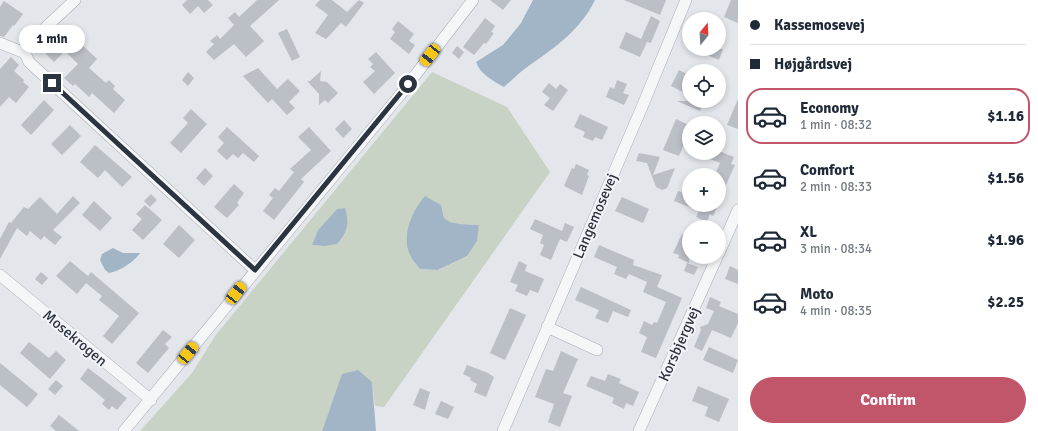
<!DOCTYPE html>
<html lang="en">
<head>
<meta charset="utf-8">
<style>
  body { margin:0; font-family:Signika,sans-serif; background:#f6f6f7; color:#1f2937; height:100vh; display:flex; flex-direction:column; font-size:15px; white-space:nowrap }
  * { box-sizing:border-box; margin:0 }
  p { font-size:13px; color:#747a83 }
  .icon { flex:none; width:22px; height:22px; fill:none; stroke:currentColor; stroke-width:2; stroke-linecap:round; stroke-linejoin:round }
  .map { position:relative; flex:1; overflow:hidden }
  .drawer { display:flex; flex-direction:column; background:#fff; width:300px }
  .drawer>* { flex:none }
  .top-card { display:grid; align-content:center; height:88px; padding:0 12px; background:#fff }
  .needle { width:26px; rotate:18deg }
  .controls { position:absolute; left:682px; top:12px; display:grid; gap:8px }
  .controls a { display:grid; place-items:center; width:44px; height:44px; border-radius:50%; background:#fff; box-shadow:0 2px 6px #0003; font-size:20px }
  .end { position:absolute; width:18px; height:18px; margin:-9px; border:5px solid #2c3440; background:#fff; box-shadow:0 0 0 2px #fff }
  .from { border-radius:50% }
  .bubble { position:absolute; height:28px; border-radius:14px; background:#fff; box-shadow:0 2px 6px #0003; font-size:13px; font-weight:700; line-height:28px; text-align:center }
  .car { position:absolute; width:12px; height:24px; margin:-12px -6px; border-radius:5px; box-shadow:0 0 3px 1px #0007; background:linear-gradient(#f5c518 24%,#345 0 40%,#f5c518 0 76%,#345 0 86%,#f5c518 0) }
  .top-card b { display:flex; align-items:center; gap:14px; height:38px; font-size:15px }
  .top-card b+b { border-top:1px solid #e0e1e3 }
  .top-card i { width:10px; height:10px; background:#1f2937 }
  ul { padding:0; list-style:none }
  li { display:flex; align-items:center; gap:12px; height:56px; margin:0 8px 6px; padding:0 4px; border:2px solid transparent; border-radius:16px }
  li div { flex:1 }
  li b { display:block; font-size:15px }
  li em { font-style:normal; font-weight:700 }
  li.active { border-color:#c1556a }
  li>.icon { width:36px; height:36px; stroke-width:1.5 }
  .cta { display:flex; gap:8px; margin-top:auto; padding:8px 12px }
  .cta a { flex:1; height:46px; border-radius:24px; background:#c1556a; color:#fff; font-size:16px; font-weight:700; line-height:46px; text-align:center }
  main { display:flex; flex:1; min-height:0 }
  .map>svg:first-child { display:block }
</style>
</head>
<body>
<main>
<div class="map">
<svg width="738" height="431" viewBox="0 0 738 431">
  <rect width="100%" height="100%" fill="#e3e6ea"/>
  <path fill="#c9d3c5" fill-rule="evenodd" d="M432,72L507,107L550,172L384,407L375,406L372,382L342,375L322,431H140L192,373L215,336ZM441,205L444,218L450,222L460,224L479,225L467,256L439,270L420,269L410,256L407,237ZM345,208L324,246L312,245L318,230L337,209Z"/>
  <path fill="#a2b5c6" d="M533,0H595C581,29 556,47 530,65C521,71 513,79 504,87C493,81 480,74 476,62L503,45L521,23Z
    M425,196L441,205L444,218L450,222L460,224L479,225L477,241L467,256L438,270L420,269C417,265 413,261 411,257C400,237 412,211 425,196Z
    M345,208C350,224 347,232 337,244L324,246L312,245L318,230L337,209Z
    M113,248L123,253H140C134,262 120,271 109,273L105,270L100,260L102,254Z
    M358,370L372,382L376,431H322L342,374Z"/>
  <path fill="#bbbfc6" d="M187,0H208L213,5L204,13L198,6L190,14L182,5Z
    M257,0H279L250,26L264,41L246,57L234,44L214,60L206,52L214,44L210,41L217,35L220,39L234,25L228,18L235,12L239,17Z
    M320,0H332L347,12L359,0L364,3L346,27L341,23L326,39L315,33L328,15L315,5Z
    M490,0H511L503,10Z
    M624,0H666L660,15Z
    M731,0H738V23L724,17Z
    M4,1L23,14L14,26L13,25L4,37L0,36V7Z
    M651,16L660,21L651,43L647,42L640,57L619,48L626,32L641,39Z
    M485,18L495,26L491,32L494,33L486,44L484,43L474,55L463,47Z
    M398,21L414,34L409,41L415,45L409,54L390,39L395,32L392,29Z
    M73,28L83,38L79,42L97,59L89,68L106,83L109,80L115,86L113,89L125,100L114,113L92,93L89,97L75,84L73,86L64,78L78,64L65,51L54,62L43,51L55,39L59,42Z
    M287,29L300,57L292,61L278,33Z
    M457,46L464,52L459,59L452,53Z
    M693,49H723L719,60Z
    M376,52L395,73L374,94L363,82L375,71L370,67L373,64L368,59Z
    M11,57L19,65L14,71L24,80L23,82L29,87L16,103L9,97L0,107V69Z
    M258,68L277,89L288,79L300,91L289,102L295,108L287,115L272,99L268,103L243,76Z
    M679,70L689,75V95L671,86Z
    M321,71L320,81L327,82L338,93L328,103L325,100L319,105V94L307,81H310Z
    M188,72L194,78L188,86L182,80Z
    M617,80L627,84L623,93L629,95L624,105L606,97L610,87L614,89Z
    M549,83L556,89L560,84L568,90L553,111L544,105L550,98L542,92Z
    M738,99V129L727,125Z
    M44,100L54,110L31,135L21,125Z
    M677,101H704L700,111Z
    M191,109L207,124L181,153L170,143L188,123L183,118Z
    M580,114L608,127L602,140L595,137L593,141L583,137L585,132L574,127Z
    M676,119L689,125V132L679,156L663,150Z
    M344,120L352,129L343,138L335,129Z
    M70,125L81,136L62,155L51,144Z
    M227,127L259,156L254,162L243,153L238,158L233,154L227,160L217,151L224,143L218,137Z
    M309,127L331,151L301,179L304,182L274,220L263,211L273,198L269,195L275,188L279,191L294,172L290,169L311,150L298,137Z
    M95,145L132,177L122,187L105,170L98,178L80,162Z
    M719,151L734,157L731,164L735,165L726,185L719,182V173L716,172L720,163L695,153H719Z
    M639,153L660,157L653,175L675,168L667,188L662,190L656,187L647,163L636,161Z
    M576,164L589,170L587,175L589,176L582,195L564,186L572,168L574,169Z
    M205,168L213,176L204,186L196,178Z
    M234,184L244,193L237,203L239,205L227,218L214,207Z
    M678,191L689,195V205H718L713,216L710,214L707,222L696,217L699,211L674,201Z
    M151,194L157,200L150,207L144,201Z
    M73,196L80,203L53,230L62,237L55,245L44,236L41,240L30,231L27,236L17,228L0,259V239L9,222L11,223L24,207L28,209L40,197L57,214Z
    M622,197L649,209L643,223L615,211Z
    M94,201L112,218L100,231L82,215Z
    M145,205L162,220L143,240L132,230L142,219L136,214Z
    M535,219L562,231L565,223L574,227L567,242L560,239L551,260L540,255L544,245L540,243L543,235L530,229Z
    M179,225L195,240L179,258L163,244Z
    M682,234L689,236V263L678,258L679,255L673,253Z
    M599,245L634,260L633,265L662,275L657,287L682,298L656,358L641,352L647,337L639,333L644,321L652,325L654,322L657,323L666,302L643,292L647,282L629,274L626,279L614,274L617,267L594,257Z
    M70,261L88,276L91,272L139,313L112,344L103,336L119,316L99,300L102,296L86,283L77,294L56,276Z
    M519,261L527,265L525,271L544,279L538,293L530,290L527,296L515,291L518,285L510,282Z
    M687,263L698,267L694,275L684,271Z
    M730,266L738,270V284L725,279Z
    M41,272L48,278L42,285L35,279Z
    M581,287L631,310L628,317L613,311L608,323L595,318L599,310L575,300Z
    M710,297L721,302L719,306L738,314V323L731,338L712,330L702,351L694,347L701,330L700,327L708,324L714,311L706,308Z
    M510,308L526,315L505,360L490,353Z
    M163,330L172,337L165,344L169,348L148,373L136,363Z
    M29,342L49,358L56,351L66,360L50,379L20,353Z
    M709,347L738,360L733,373L703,360Z
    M561,351L578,359L563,393L572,396L560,427L548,422L554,404L535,397L546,369L553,371Z
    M0,363L38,394L27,407L0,385Z
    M467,365L488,373L494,377L486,397L474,392L477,384L470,380L471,378L463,374Z
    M88,368L127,398L117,410L112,406L109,410L102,404L105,400L80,379Z
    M608,374L621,379L619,383L639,392L633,406L626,403L624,409L612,403L614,398L586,386L591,376L605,381Z
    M56,380L63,386L55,395L48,389Z
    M698,386L729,399L719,422L705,416L708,407L692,401Z
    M420,388L430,392L425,410L413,405Z
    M441,401L454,407L448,419L435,414Z
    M59,415L79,431H56L50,426Z"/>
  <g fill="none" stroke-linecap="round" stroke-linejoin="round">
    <g stroke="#a8adb4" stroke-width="12">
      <path id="minor" d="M75,0L29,43L25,53L29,62L255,270
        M0,43L25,53
        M719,253L738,210
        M0,275L151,400
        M547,327L597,350
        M124,431L400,95L473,0
        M503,431L642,107L686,0
        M639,431L717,257"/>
    </g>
    <use href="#minor" stroke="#f5f6f8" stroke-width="11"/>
  </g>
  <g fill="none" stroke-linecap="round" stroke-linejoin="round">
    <path stroke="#2c3440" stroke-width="5" d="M52,83L255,270L408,84"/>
  </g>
  <g text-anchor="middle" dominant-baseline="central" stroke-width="4" stroke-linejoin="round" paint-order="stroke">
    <g font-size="15" fill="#2c3440" stroke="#f2f4f7">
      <text transform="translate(595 216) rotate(-67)">Langemosevej</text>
      <text transform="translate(75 338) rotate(40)">Mosekrogen</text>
      <text transform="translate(679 344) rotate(-66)">Korsbjergvej</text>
    </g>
  </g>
</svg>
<div class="controls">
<a><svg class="needle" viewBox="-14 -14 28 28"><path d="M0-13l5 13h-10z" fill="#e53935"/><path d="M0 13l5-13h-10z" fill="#747a83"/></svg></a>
<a><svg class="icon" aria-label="locate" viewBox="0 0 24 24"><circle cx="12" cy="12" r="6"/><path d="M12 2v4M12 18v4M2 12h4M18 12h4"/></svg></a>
<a><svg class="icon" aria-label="layers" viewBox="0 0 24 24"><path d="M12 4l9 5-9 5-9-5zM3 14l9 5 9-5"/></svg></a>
<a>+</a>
<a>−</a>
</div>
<i class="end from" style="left:408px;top:84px"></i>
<i class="end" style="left:52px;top:83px"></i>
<div class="bubble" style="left:19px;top:25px;width:66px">1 min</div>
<i class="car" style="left:430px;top:55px;rotate:218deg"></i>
<i class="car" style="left:236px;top:293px;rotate:38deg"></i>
<i class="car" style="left:188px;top:353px;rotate:39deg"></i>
</div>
<section class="drawer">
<div class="top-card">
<b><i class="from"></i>Kassemosevej</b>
<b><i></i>Højgårdsvej</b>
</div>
<ul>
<li class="active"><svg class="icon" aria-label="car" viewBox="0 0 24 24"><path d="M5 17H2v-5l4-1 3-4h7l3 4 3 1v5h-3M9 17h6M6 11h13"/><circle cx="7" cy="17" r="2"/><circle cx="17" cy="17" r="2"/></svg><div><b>Economy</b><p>1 min · 08:32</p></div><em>$1.16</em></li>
<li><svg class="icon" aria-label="car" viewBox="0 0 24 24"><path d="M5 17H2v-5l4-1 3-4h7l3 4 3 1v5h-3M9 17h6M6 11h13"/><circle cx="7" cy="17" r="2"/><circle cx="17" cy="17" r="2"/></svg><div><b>Comfort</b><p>2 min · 08:33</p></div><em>$1.56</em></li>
<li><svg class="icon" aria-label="car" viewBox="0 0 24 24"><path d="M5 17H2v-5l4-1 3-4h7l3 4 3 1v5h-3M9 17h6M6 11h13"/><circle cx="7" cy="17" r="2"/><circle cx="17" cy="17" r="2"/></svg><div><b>XL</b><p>3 min · 08:34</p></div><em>$1.96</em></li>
<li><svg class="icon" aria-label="car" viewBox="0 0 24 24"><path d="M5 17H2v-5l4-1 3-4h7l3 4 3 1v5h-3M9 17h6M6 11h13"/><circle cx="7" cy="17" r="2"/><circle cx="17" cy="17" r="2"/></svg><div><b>Moto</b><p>4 min · 08:35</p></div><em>$2.25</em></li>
</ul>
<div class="cta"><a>Confirm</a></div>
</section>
</main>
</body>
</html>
